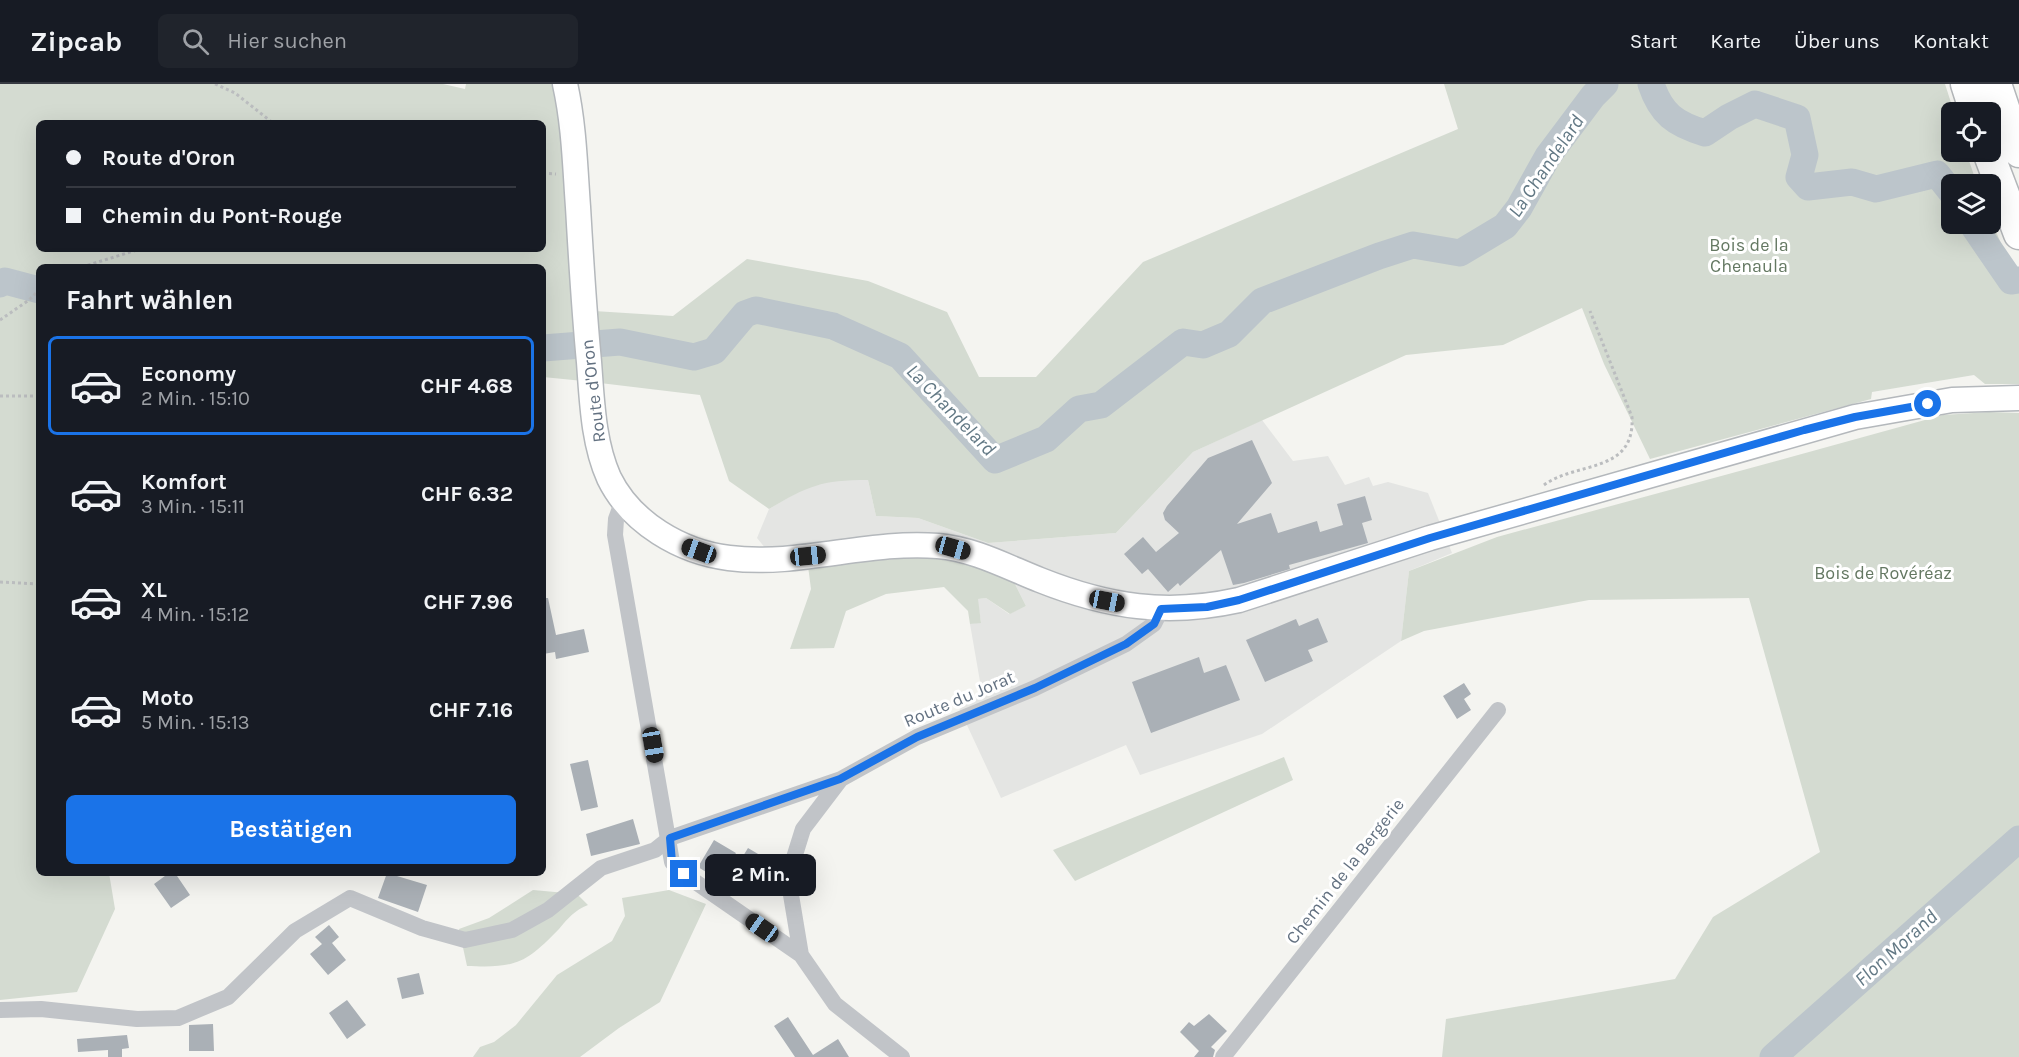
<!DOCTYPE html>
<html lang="de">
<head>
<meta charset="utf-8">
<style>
  body { margin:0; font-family:Karla,sans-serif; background:#20242c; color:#f1f3f6; height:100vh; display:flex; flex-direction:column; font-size:22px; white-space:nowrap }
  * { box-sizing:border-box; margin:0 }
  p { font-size:20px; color:#9ea1a6 }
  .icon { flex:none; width:33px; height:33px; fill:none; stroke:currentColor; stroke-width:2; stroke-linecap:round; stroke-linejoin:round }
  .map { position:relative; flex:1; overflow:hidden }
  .sheet { position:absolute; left:36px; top:180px; width:510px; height:612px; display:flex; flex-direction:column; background:#171b24; border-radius:9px; box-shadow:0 6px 24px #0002 }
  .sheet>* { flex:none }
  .guide { position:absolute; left:36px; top:36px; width:510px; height:132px; border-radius:9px; box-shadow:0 6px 24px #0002; display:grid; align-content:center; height:132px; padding:0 30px; background:#171b24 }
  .tools { position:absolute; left:1941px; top:18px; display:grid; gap:12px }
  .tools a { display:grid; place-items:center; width:60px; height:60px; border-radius:9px; background:#171b24; box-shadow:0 6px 24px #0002; font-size:30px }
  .end { position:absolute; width:27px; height:27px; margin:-14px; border:8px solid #1a73e8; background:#fff; box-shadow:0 0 0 3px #fff }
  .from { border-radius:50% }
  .bubble { position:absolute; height:42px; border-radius:9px; background:#171b24; box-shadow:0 6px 24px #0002; font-size:20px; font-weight:700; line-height:42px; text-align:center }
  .car { position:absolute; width:18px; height:36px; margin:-18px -9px; border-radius:8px; box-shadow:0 0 4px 2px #0007; background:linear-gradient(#222 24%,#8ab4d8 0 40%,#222 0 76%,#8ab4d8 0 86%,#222 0) }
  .guide b { display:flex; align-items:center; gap:21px; height:57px; font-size:22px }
  .guide b+b { border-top:2px solid #363941 }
  .guide i { width:15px; height:15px; background:#f1f3f6 }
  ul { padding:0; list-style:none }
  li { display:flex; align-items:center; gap:18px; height:99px; margin:0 12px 9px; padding:0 18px; border:3px solid transparent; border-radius:9px }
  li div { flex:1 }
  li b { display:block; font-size:22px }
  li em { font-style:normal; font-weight:700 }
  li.on { border-color:#1a73e8 }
  li>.icon { width:54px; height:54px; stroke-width:1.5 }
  h2 { padding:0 30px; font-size:27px; line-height:72px }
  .button { display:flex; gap:12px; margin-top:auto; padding:12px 30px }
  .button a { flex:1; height:69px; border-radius:9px; background:#1a73e8; color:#fff; font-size:24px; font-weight:700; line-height:69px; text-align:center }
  header { display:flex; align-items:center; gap:36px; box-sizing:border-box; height:84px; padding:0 30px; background:#171b24; border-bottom:2px solid #363941 }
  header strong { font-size:28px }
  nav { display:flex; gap:33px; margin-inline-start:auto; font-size:21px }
  .search { width:420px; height:54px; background:#20242c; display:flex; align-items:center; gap:15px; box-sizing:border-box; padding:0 21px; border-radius:9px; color:#9ea1a6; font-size:22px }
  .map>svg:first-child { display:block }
</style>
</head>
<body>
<header>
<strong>Zipcab</strong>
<div class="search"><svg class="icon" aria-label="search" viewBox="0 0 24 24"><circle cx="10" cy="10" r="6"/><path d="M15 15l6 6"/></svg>Hier suchen</div>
<nav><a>Start</a><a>Karte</a><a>Über uns</a><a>Kontakt</a></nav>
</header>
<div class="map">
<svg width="2019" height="973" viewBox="0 0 2019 973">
  <rect width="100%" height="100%" fill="#f4f4f0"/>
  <path fill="#e4e5e3" d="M1262,336L1293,377L1328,372L1345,401L1369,393L1373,402L1388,398L1428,409L1452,469L1409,487L1401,557L1262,650L1140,691L1126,661L1001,714L959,624L982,609L970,540L981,538L977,515L986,514L1009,530L1026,522L1013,496L921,473L808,482L800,460L766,465L757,454L769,425L808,402L835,396H868L876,432L918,434L988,459L1116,449L1193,368Z"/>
  <path fill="#d4dbd1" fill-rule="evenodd" d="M0,0H443L465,5L466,0H557L583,297L543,293V183H39V789H109L115,825L77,908L0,916ZM39,39H543V165H39Z
    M1444,0H1945L1954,28H1952V68H1966L1977,100H1952V140H1990L1991,136L2019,201V300H1985L1974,291L1872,308L1871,315L1650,375L1604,280L1582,224L1503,261L1406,271L1193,368L1116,449L988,459L918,434L876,432L868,396C821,396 808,402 769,425L729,397L700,311L600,299L594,227L673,232L747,175L868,197L947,228L979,293H1036L1143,178L1458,45Z
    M1989,328L2019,329V973H1442L1446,935L1675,895L1713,833L1820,768L1749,514L1589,516L1424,547L1401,557L1409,487L1497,453L1780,376L1943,331Z
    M921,473L956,474L1013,496L1026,522L1010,530L986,514L978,515L981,539L970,540L968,527L944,503L886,510L846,527L834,564L790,565L811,505L808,482Z
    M1284,673L1293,696L1075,797L1053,766Z
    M533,806L577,810L588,821C575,826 568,834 559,845C525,880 516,884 467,882L459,845L489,834Z
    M669,806L706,820L660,918L619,944L580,973H473L480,963L494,958L516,941L557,891L612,857L625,832L622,814Z"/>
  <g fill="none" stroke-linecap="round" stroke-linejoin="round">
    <path stroke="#bcc5cb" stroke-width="4.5" d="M0,191L5,197"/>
    <path stroke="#bcc5cb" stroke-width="27" d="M1651,0C1661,30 1675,40 1705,49L1729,33L1755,20L1797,34L1805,71L1799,93L1808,103L1852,98L1876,105L1937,90L1952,109
      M1972,140L2011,197L2019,196
      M0,200L5,197L39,206
      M543,264L620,258L694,273L714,267L745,230L756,226L833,242L900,272L995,376L1046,355L1079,325L1101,321L1183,258L1203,261L1229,250L1262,217L1379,172L1413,161L1460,169L1505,142L1519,124L1548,72L1593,12L1605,0
      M1773,973L2019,755"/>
  </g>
  <path fill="#aab0b6" d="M1252,356L1272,399L1237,440L1271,429L1278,449L1317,437L1320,448L1343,441L1337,420L1365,412L1372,436L1362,439L1368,459L1289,481L1290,485L1244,499L1233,501L1221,466L1180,502L1178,499L1168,508L1148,485L1142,490L1124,470L1143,453L1156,468L1179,449L1165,436L1163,429L1167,422L1208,374Z
    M543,514H548L556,551L584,545L589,568L556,575L555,568L543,570Z
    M1318,534L1328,558L1308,566L1313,577L1265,598L1246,556L1296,535L1299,542Z
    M1199,573L1204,589L1226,581L1240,616L1151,649L1132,598Z
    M1464,599L1471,610L1464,615L1471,626L1457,635L1443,612Z
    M588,676L598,723L581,727L570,680Z
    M633,735L640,760L591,772L586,750Z
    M714,756L736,769L719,796L698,783Z
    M748,764L765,774L754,792L737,782Z
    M169,789H175L190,811L171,824L154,800Z
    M387,789L427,801L418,828L378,814Z
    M329,841L339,853L332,859L346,876L328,891L310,870L322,860L315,853Z
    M419,889L424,910L402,915L397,894Z
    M347,916L366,941L347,955L329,929Z
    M1209,930L1227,947L1211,963L1215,966L1213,973H1194L1199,967L1180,948L1189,938L1194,942Z
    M788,933L813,971L838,955L849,973H795L774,942Z
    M213,940L214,967H189V941Z
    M127,951L129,964L122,965V973H108V966L78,968L77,955Z"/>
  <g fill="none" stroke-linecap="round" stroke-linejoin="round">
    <g stroke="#b4b8bc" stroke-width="27">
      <path id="secondary" d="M565,0C574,40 575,82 578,123C581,175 584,226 589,278C592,317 593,358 609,394C631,439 681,468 729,474C798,483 870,456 938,462C974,465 1007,483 1040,496C1108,523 1167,532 1239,516L1430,454L1855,333L1952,316L2019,314"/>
    </g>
    <g stroke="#b4b7ba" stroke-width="33">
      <path id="motorway" d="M1966,0L1975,28
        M1996,0L2019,68
        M1988,68L2019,150"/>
    </g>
    <path stroke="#bbbdbf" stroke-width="3" stroke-dasharray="3 3" stroke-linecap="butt" d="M215,0L235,9L273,39
      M543,89L556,90
      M82,183L140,165
      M0,236L29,216L39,206
      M0,312H39
      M1544,401C1577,377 1635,390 1632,333L1590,227
      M0,498L39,500"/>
    <path stroke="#c1c4c8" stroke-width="16" d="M623,416L616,435L615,451L672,778L684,790L801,871
      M0,926L41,925L137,935L178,934L228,913L295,847L350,814L422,844L465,856L512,846L548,826L601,784L655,766L670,754L841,695
      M902,973L835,920L801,871L788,793L803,745L841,695L917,653L1035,604L1126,560L1154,540L1161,526
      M1223,973L1498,626"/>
    <use href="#secondary" stroke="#fff" stroke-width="24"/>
    <use href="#motorway" stroke="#fff" stroke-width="30"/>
  </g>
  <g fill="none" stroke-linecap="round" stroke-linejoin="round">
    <path stroke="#1a73e8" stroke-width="8" d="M684,790L672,778L670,754L840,695L917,653L1035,604L1126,560L1154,540L1161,525L1207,523L1239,516L1430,454L1804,346L1855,333L1928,320"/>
  </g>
  <g text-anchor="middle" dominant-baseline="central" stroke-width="6" stroke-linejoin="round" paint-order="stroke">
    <g font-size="18" fill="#647862" stroke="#fff">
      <text x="1749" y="161">Bois de la<tspan x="1749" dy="21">Chenaula</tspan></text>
      <text x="1883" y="489">Bois de Rovéréaz</text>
    </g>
    <g font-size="18" fill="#637181" stroke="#fff">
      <text transform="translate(593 307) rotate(-97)">Route d'Oron</text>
      <text transform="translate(959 615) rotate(-23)">Route du Jorat</text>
      <text transform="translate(1345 787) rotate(-52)">Chemin de la Bergerie</text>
    </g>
    <g font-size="20" font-style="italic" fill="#637985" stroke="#fff">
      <text transform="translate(1546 82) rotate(-56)">La Chandelard</text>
      <text transform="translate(951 326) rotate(46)">La Chandelard</text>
      <text transform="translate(1896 864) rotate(-42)">Flon Morand</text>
    </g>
  </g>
</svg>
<div class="tools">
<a><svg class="icon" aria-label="locate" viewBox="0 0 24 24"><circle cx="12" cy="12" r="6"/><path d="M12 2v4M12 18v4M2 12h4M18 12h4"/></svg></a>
<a><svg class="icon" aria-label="layers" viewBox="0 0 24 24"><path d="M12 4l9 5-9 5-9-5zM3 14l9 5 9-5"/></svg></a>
</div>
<i class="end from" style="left:1928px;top:320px"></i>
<i class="end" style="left:684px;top:790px"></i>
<div class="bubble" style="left:705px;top:770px;width:111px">2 Min.</div>
<i class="car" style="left:953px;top:464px;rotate:106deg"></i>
<i class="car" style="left:699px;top:467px;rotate:290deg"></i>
<i class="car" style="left:808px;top:472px;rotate:84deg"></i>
<i class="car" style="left:1107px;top:517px;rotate:101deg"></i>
<i class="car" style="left:653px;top:661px;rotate:170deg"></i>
<i class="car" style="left:762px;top:844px;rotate:305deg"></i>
<div class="guide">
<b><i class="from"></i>Route d'Oron</b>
<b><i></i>Chemin du Pont-Rouge</b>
</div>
<section class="sheet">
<h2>Fahrt wählen</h2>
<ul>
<li class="on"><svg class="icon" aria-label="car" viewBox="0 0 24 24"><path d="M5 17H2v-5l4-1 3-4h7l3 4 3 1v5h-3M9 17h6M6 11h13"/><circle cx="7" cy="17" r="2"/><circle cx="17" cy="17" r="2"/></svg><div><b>Economy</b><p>2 Min. · 15:10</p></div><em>CHF 4.68</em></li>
<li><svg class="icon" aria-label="car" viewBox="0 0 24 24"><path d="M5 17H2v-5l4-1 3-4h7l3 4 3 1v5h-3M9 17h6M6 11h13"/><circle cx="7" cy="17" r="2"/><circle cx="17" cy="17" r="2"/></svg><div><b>Komfort</b><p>3 Min. · 15:11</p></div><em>CHF 6.32</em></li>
<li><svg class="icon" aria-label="car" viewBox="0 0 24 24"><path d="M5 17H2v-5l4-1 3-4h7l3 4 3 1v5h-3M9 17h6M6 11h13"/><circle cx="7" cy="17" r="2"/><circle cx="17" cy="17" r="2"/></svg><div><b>XL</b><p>4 Min. · 15:12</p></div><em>CHF 7.96</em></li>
<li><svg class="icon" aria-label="car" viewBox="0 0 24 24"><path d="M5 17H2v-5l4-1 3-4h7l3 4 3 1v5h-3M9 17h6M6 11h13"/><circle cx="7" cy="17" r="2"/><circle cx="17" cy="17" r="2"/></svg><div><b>Moto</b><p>5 Min. · 15:13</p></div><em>CHF 7.16</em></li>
</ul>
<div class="button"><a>Bestätigen</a></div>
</section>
</div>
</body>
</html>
